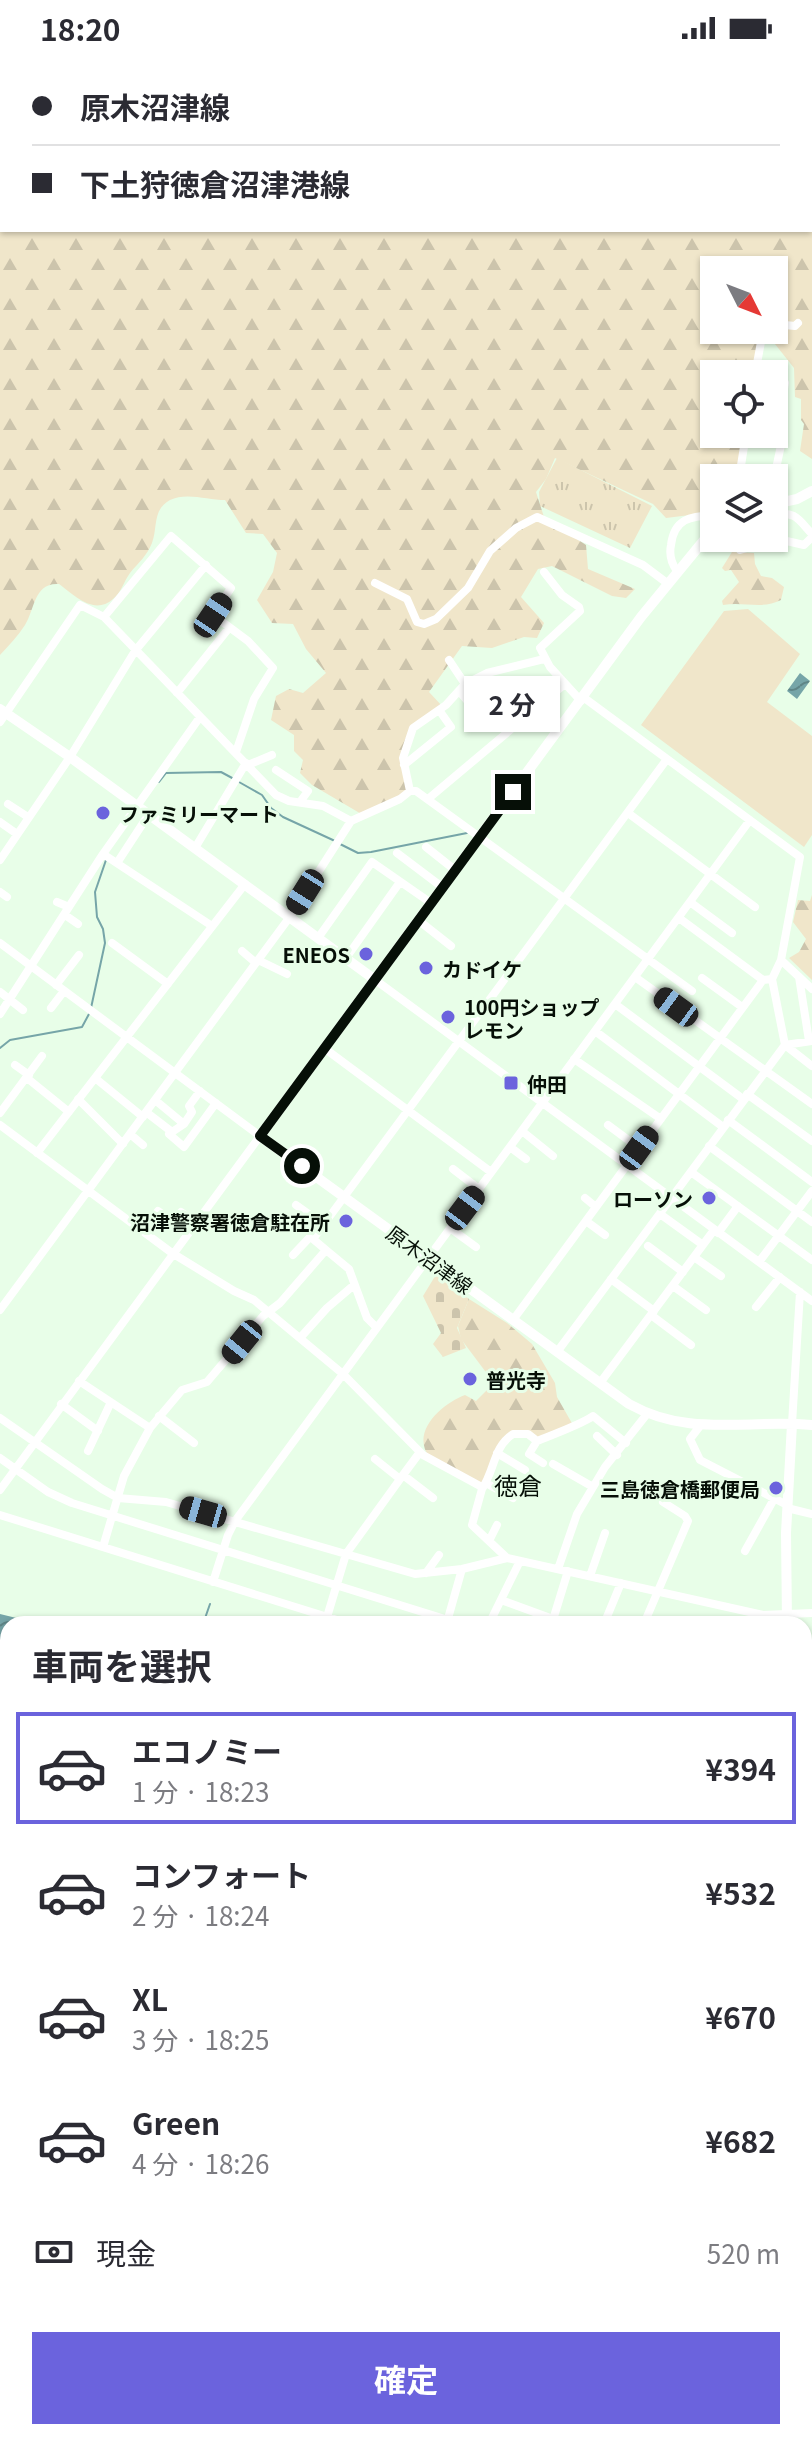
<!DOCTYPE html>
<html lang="ja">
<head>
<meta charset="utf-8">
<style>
  body { margin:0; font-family:Georgia,"Noto Sans JP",serif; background:#f7f7f7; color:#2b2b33; height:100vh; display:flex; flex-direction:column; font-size:30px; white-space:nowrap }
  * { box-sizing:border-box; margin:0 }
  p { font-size:26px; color:#7c7c81 }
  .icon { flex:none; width:44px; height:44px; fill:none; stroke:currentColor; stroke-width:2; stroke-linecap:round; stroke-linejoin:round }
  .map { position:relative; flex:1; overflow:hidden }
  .side { position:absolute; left:0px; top:1560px; width:812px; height:824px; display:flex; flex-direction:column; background:#fff; border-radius:24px 24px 0 0; box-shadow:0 2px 6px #0004 }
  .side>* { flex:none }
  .hud { position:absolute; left:0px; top:0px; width:812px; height:176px; box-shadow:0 2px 6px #0004; display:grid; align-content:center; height:176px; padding:0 32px; background:#fff }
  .needle { width:52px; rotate:132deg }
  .controls { position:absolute; left:700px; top:200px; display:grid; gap:16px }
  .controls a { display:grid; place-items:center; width:88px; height:88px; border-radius:0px; background:#fff; box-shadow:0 2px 6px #0004; font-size:40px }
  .end { position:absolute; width:36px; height:36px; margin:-18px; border:10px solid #060f07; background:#fff; box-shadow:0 0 0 4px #fff }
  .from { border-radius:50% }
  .bubble { position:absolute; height:56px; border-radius:0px; background:#fff; box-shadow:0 2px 6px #0004; font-size:26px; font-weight:700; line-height:56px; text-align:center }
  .car { position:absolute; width:24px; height:48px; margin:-24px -12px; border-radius:10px; box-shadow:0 0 6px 2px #0007; background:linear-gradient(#222 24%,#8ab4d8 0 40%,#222 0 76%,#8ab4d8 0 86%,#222 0) }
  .hud b { display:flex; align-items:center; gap:28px; height:76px; font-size:30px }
  .hud b+b { border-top:2px solid #e1e1e2 }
  .hud i { width:20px; height:20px; background:#2b2b33 }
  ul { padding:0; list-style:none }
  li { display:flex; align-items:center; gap:24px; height:112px; margin:0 16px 12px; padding:0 16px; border:4px solid transparent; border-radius:0px }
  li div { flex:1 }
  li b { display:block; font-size:30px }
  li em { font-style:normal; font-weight:700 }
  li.active { border-color:#6b63dd }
  li>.icon { width:72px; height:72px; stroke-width:1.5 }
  h2 { padding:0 32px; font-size:36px; line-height:96px }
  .pay { display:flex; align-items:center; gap:20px; height:88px; padding:0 32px; font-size:30px }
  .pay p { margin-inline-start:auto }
  .primary-button { display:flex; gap:16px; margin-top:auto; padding:16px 32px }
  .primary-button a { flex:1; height:92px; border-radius:0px; background:#6b63dd; color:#fff; font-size:32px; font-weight:700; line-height:92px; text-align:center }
  .status { display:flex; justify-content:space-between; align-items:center; height:56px; padding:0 40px; background:#fff; direction:ltr }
  .status svg { height:22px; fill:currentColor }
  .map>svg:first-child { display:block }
</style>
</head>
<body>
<div class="status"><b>18:20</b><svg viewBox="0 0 49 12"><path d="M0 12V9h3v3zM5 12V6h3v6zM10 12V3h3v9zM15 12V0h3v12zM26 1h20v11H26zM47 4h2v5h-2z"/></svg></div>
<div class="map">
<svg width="812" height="2384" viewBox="0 0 812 2384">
  <defs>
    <pattern id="grass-tufts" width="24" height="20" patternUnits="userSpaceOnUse" patternTransform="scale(2)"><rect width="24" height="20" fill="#f0e6ca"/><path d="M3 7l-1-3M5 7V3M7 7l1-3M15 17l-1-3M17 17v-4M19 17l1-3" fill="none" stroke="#ccc4ac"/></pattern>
    <pattern id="forest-firs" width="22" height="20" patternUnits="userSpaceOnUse" patternTransform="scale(2)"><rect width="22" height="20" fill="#f0e6ca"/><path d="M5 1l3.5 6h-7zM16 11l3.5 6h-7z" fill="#ccc4ac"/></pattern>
    <pattern id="cemetery-stones" width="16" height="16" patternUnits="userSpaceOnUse" patternTransform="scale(2)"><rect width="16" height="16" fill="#f0e6ca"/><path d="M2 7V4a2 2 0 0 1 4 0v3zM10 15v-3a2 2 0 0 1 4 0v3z" fill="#ccc4ac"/></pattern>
    <pattern id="water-waves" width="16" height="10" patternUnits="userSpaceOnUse" patternTransform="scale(2)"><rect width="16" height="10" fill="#76a5a8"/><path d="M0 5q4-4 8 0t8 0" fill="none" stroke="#5f8587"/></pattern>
  </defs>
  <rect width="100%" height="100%" fill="#e8fee8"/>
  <path fill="url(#grass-tufts)" d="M557,402L652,450L630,492L540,450L539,436Z
    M0,1613L8,1616V1682L0,1680Z
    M0,1773L8,1778V1814L0,1827Z"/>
  <path fill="url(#forest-firs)" fill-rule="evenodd" d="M0,0H812V403L800,395L804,368L801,364V343L795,341L794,312L767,278L751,318H714V378H744L736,422H714V456L666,462L653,448L555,402L546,423L536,436L544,461L586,489L588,513L635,533L626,542L612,540L552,510L538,513L521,541L544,567L537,582L524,581L492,592L462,590L429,636L443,651C397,682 399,682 410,735L363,759L312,729L300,717L303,704L294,695V679L271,664L276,640L289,633L303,637L326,617L306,593L293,568L272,567L257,544L273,516L277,497L263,478L246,477L225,444C208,444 186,436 170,444C152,454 158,471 152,487C147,500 138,507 130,517C124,525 121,537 113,543C94,560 74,539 59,528C34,526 35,553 25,569C18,580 9,589 0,599ZM2,2H810V174H2ZM714,214H774V274H714Z
    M732,496L754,497L755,508L761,520L772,522L784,531L781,544C762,554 743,545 723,549L722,545L739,526L731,514L725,515L722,512Z
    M812,839V924L789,902L799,896L806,883L793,866L798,844L810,845Z
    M469,1243L507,1267L532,1288L555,1327L557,1341L573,1369L537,1385L519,1377L505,1383L480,1430C468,1423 437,1412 430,1402C409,1376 443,1347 465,1339L476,1345L494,1327L461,1283L458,1270Z"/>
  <path fill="url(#cemetery-stones)" d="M437,1217L469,1243L457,1272L466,1292L443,1301L433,1288L441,1277L423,1240Z"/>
  <path fill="#f0e6ca" d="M748,553L800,598L767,646L812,680V779L804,791L641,669L724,555Z"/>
  <path fill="url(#water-waves)" d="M800,617L810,625L797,643L787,635Z
    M0,1558L41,1568H8V1616L0,1613Z
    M804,1768H812V1814L804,1815Z"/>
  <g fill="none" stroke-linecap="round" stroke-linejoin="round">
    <path stroke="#76a5a8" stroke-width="2" d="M159,726L166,717L221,716L234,723
      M239,726L262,739L271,752L283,761L335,785
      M340,788L358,797L371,796L467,777
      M91,952L105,887L103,873L97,861L95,836L106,804
      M0,992L10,984L82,971L89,958
      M203,1568L210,1548
      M804,2113L812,2120
      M804,2246L812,2253
      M804,2256L812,2260
      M291,2376L316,2384"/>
    <path stroke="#fff" stroke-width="8" d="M774,256L785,269L795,270L798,267
      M755,318L761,286L760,274
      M774,324L785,327L777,373L774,372
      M739,422L746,378
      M774,422L783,380L774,378
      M774,459C796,455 798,463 812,478
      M740,494L778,483L804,489L812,481
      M677,515C671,507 669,499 671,489C674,463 690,460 714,459
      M544,516L562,539L579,551L580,555L540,592L550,611L581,645
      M375,527L407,543L417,566L424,568L436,563L468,532L490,495L516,472L537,461L643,509L667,527
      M104,561L171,480L231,532L213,559L248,585L273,612L254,643L236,696
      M449,604L465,628
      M459,635L475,654
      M177,637L229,572
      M583,641L800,801L781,904L772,923L785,989L812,1010
      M519,650L528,659
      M0,666L80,549L104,561L276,739L289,745L323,750L351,765L400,743L410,735H416L692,935
      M248,709L272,699
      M404,709L451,671L439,654
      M276,714L308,735L300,746
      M410,735L403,702L413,672L446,649L465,628L487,617L544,603
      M428,743L565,628
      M8,748L28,761
      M628,757L755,851
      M0,766L17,778
      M426,791L455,814
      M195,792L246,707
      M397,797L442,831
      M103,798L212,870
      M0,804L70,701L135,595L206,509
      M117,807L149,758
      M0,836L7,841
      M57,846L69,851
      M690,846L732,877
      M65,859L78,868
      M679,862L763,924
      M418,864L451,890
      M318,882L372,806L431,847
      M0,887L260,1080L0,1434
      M112,887L168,928
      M242,895L256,907
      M346,902L400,826
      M258,904L287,918
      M781,904L812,933
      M635,921L812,1048
      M799,921L809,985
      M702,922L742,951
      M374,923L812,1245
      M56,929L79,899
      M0,936L23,954
      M615,948L743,1043
      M51,952L64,935
      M0,958L103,798L200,661
      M595,975L723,1071
      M324,992L491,1116
      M574,1003L661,1063
      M15,1009L29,1019
      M27,1022L69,1056
      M95,1022L143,1061
      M200,1035L189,1050L192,1056L184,1068L169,1078L184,1091L216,1047
      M747,1038L812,1085
      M78,1043L123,1088
      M155,1044L184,1068
      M146,1056L172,1076
      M0,1057L42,1000
      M728,1064L812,1126
      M0,1069L172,1197L234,1235L254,1244L343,1318L423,1399L480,1430L482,1433L472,1469L507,1502
      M608,1069L639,1092
      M522,1075L553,1100
      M130,1078L143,1089
      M709,1090L812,1166
      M510,1091L526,1103
      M37,1097L245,828
      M453,1113L479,1133
      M691,1116L812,1204
      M585,1142L596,1151
      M296,1149L324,1169
      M181,1156L195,1166
      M660,1158L703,1189
      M586,1165L605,1179
      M450,1172L476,1191
      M144,1176L158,1155L187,1177
      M718,1177L738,1150
      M648,1190L683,1216
      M326,1194L349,1213L367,1262L376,1271
      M293,1199L310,1181L314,1183
      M694,1201L721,1220
      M759,1206L812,1135
      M611,1223L654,1255
      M673,1230L706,1254
      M756,1251L780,1221
      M0,1254L289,862L351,765
      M651,1259L691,1289
      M513,1264L763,924L772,923
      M300,1282L327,1252L354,1229
      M557,1296L785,989L812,985
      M79,1325L150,1372
      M600,1327L714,1174
      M61,1348L98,1375
      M159,1360L194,1387
      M0,1362L102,1433L118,1442L166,1446L415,1518L462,1513L507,1502L763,1559L812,1557
      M792,1368L800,1236
      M700,1370L690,1383L700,1404L787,1449
      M597,1380L617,1399
      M537,1385L529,1398L543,1407
      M88,1395L111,1346
      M497,1397L525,1414
      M0,1402L48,1436L72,1447L461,1568
      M375,1403L400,1423
      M553,1408L593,1431
      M403,1419L420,1396
      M486,1427L513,1442
      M482,1433C495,1414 493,1391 513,1378H528L537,1385C552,1379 582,1368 593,1360L626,1387
      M787,1452L812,1458
      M0,1459L350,1568
      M489,1485L497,1469
      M103,1491L124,1420L150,1372L182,1334L207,1326L263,1260L280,1247L326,1194L313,1183L667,703
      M745,1495L774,1443
      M558,1513L577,1458L605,1411L647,1358
      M426,1517L439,1499
      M590,1520L605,1477
      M213,1526L228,1479L235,1465L750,764
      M501,1544L553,1563
      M327,1561L346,1498L403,1419L433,1442
      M646,1563L688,1465L685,1460L663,1446
      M447,1566L462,1513
      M552,1567L568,1515
      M489,1568L520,1505
      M604,1568L621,1527
      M804,1684L812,1686
      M804,2005L812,2012
      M804,2042L812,2049
      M804,2076L812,2066
      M804,2140L812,2147
      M0,2228L8,2231
      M804,2239L812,2229
      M0,2303L8,2306
      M20,2376H22
      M80,2376L85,2378L88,2376
      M104,2376V2384
      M117,2376V2384
      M144,2376L159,2384
      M196,2376L204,2384
      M356,2376L366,2384
      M439,2376L448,2384
      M506,2376L515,2384
      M736,2376L745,2384
      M803,2376L812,2384
      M1,2384L8,2374
      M239,2384L245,2376
      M429,2384L435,2376
      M553,2384L560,2376
      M620,2384L628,2376
      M686,2384L693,2376"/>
    <path stroke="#fff" stroke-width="10" d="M774,448L797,443L812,435
      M714,472L641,561L260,1080L629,1348C690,1382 746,1363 812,1369
      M0,653L70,701L374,923
      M787,1568L786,1477L792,1368
      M804,1851L807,1889L812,1909
      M804,1938L812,1934
      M0,2217L8,2195"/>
  </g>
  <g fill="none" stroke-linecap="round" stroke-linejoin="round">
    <path stroke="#060f07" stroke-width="10" d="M302,1110L260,1080L513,736"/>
  </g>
  <g fill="#6b63dd" stroke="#e8fee8" stroke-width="3">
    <circle cx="103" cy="757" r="8"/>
    <circle cx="366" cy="898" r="8"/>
    <circle cx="426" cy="912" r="8"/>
    <circle cx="448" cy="961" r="8"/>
    <rect x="503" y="1019" width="16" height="16" rx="4"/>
    <circle cx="709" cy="1142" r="8"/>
    <circle cx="346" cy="1165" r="8"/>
    <circle cx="470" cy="1323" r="8"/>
    <circle cx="776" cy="1432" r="8"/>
  </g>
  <g text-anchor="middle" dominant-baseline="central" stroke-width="6" stroke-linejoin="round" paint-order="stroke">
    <g font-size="20" font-weight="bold" fill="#060f07" stroke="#e8fee8" text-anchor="start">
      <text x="119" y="757">ファミリーマート</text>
      <text x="350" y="898" text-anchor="end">ENEOS</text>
      <text x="442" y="912">カドイケ</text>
      <text x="464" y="950">100円ショップ<tspan x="464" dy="23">レモン</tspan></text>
      <text x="527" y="1027">仲田</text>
      <text x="693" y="1142" text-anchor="end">ローソン</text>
      <text x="330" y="1165" text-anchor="end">沼津警察署徳倉駐在所</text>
      <text x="486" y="1323">普光寺</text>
      <text x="760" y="1432" text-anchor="end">三島徳倉橋郵便局</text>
    </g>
    <g font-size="20" fill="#060f07" stroke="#e8fee8">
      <text transform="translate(430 1203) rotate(36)">原木沼津線</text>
    </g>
    <g font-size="24" fill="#060f07" stroke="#e8fee8">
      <text x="518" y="1428">徳倉</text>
    </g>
  </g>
</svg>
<div class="controls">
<a><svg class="needle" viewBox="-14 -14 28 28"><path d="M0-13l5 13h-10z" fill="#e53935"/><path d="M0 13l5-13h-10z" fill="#7c7c81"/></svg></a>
<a><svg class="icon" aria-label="locate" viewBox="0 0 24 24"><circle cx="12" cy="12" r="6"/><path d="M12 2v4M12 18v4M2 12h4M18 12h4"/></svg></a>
<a><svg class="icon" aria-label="layers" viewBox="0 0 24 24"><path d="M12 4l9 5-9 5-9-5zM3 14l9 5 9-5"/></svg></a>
</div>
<i class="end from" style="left:302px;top:1110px"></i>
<i class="end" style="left:513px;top:736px"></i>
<div class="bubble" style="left:464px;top:620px;width:96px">2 分</div>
<i class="car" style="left:213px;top:559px;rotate:34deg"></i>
<i class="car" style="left:305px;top:836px;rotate:212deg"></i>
<i class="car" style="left:676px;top:951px;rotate:306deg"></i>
<i class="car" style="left:639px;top:1092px;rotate:36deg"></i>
<i class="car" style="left:465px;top:1152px;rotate:37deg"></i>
<i class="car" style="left:242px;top:1286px;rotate:219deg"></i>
<i class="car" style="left:203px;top:1456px;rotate:286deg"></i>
<div class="hud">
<b><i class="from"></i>原木沼津線</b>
<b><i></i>下土狩徳倉沼津港線</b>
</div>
<section class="side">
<h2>車両を選択</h2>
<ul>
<li class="active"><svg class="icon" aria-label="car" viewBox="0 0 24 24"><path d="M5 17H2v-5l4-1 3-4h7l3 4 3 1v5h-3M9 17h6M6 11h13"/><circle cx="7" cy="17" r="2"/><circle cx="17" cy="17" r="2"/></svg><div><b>エコノミー</b><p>1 分 · 18:23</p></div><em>¥394</em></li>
<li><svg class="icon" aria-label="car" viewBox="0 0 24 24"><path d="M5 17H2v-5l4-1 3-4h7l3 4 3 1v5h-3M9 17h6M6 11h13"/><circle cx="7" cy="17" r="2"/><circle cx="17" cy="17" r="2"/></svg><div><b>コンフォート</b><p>2 分 · 18:24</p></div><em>¥532</em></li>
<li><svg class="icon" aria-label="car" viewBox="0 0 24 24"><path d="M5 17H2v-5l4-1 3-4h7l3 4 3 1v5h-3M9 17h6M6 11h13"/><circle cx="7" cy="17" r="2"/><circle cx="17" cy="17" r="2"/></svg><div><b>XL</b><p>3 分 · 18:25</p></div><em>¥670</em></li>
<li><svg class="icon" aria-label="car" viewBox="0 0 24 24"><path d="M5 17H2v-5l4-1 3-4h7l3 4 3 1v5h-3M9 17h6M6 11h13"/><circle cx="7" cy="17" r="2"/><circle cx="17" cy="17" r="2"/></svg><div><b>Green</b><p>4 分 · 18:26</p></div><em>¥682</em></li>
</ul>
<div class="pay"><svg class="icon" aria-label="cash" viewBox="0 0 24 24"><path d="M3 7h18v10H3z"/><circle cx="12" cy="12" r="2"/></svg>現金<p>520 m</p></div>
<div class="primary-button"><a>確定</a></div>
</section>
</div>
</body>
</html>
